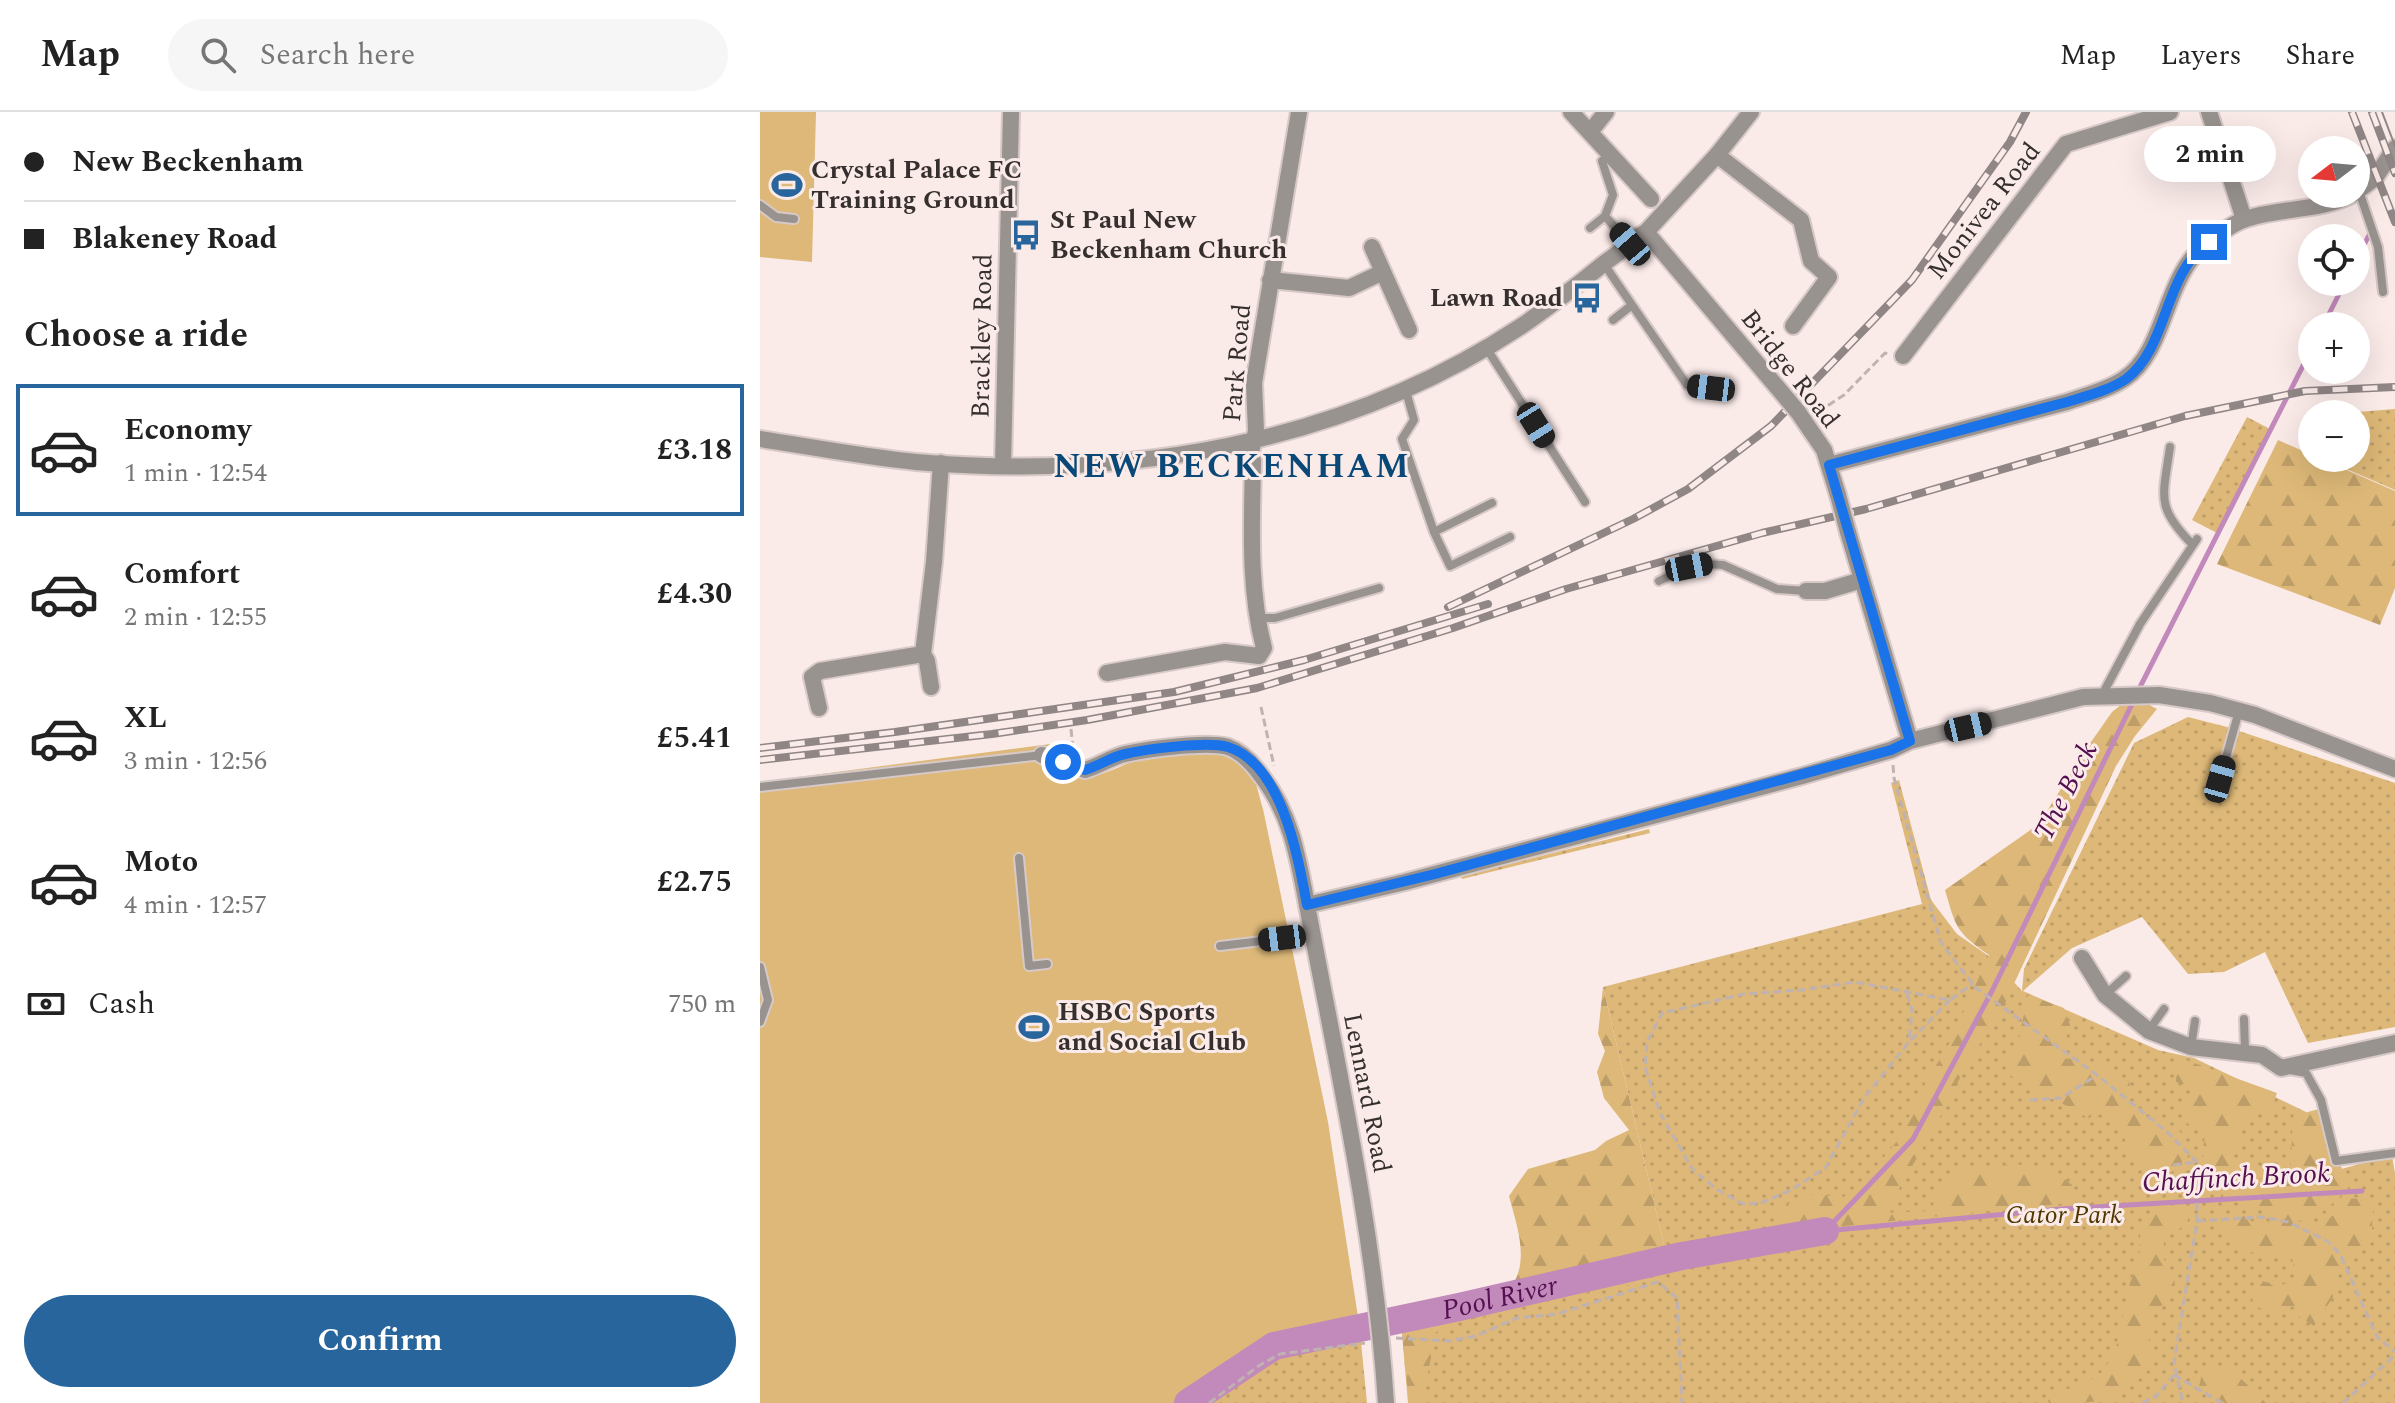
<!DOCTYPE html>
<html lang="en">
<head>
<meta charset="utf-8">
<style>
  body { margin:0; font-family:Spectral,serif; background:#f6f6f6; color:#222; height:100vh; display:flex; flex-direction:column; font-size:30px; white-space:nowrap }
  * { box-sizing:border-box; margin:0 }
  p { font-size:26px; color:#767676 }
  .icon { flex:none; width:44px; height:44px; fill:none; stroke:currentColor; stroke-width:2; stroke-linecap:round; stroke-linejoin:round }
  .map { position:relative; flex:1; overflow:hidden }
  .details { display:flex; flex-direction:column; background:#fff; width:760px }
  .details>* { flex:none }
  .top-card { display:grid; align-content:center; height:176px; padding:0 24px; background:#fff }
  .needle { width:52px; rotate:254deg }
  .fabs { position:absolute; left:1538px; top:24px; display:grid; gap:16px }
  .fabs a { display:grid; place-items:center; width:72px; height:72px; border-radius:50%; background:#fff; box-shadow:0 8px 32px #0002; font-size:40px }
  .end { position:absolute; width:36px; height:36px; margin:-18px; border:10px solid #1a73e8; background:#fff; box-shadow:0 0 0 4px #fff }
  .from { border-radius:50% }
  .bubble { position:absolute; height:56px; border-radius:28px; background:#fff; box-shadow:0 8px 32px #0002; font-size:26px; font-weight:700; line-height:56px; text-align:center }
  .car { position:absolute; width:24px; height:48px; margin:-24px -12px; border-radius:10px; box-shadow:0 0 6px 2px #0007; background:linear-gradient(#222 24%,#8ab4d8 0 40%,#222 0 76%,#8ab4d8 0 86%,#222 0) }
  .top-card b { display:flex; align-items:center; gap:28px; height:76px; font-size:30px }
  .top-card b+b { border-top:2px solid #e0e0e0 }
  .top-card i { width:20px; height:20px; background:#222 }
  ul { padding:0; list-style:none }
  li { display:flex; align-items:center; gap:24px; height:132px; margin:0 16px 12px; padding:0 8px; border:4px solid transparent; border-radius:0px }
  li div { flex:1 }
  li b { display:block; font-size:30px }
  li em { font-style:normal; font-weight:700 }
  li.active { border-color:#27659c }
  li>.icon { width:72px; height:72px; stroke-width:1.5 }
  h2 { padding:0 24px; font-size:36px; line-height:96px }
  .pay { display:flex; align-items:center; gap:20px; height:88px; padding:0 24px; font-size:30px }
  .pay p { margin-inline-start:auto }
  .cta { display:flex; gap:16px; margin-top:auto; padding:16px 24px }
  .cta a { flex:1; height:92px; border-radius:48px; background:#27659c; color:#fff; font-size:32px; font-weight:700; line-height:92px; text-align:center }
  header { display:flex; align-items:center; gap:48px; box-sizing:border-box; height:112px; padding:0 40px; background:#fff; border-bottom:2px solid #e0e0e0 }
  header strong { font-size:38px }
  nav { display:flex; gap:44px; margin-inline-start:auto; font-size:28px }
  .search { width:560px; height:72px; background:#f6f6f6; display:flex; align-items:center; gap:20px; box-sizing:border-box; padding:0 28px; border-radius:44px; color:#767676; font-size:30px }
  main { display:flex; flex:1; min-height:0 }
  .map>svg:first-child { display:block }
</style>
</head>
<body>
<header>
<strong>Map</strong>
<div class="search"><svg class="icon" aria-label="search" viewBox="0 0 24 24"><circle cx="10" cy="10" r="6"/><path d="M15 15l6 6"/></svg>Search here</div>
<nav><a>Map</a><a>Layers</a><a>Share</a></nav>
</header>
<main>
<section class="details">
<div class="top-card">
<b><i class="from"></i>New Beckenham</b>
<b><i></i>Blakeney Road</b>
</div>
<h2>Choose a ride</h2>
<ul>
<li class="active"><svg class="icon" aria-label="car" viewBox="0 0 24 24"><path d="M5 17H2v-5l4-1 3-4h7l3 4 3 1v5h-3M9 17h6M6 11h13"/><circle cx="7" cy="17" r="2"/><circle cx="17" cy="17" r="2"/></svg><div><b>Economy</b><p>1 min · 12:54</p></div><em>£3.18</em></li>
<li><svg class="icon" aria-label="car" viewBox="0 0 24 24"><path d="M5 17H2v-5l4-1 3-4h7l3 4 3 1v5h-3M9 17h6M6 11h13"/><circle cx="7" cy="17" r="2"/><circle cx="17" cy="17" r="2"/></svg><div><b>Comfort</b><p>2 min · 12:55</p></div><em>£4.30</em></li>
<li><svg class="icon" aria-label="car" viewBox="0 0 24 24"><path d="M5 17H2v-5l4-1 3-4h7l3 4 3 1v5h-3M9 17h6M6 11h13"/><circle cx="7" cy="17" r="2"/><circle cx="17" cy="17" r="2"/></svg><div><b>XL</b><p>3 min · 12:56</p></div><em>£5.41</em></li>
<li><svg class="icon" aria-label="car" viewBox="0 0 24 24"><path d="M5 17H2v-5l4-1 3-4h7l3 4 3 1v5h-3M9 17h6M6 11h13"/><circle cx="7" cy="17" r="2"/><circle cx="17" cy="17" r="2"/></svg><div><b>Moto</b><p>4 min · 12:57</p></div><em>£2.75</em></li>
</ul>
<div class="pay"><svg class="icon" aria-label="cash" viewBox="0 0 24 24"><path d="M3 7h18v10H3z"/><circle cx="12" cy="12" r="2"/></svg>Cash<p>750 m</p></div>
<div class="cta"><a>Confirm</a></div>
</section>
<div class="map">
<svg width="1635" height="1291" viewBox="0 0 1635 1291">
  <defs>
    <pattern id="green-dots" width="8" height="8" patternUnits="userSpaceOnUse" patternTransform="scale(2)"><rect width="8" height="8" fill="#ddb878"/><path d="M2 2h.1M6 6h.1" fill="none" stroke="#be9e68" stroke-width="1.8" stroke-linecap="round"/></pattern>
    <pattern id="forest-firs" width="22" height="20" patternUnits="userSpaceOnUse" patternTransform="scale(2)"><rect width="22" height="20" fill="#ddb878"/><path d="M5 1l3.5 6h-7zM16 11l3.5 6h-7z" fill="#be9e68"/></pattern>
  </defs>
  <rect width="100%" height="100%" fill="#faebe9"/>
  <path fill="url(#green-dots)" d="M1635,297V378L1561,346H1596V302H1572Z
    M1487,305L1512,318L1457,421L1432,408Z
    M1428,605L1467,615L1635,671V915L1548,931L1505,840L1464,860L1428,862L1382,805L1312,836L1263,879L1398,938L1434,946L1546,1000L1556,1064L1632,1043L1635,1062V1291H648L640,1199L926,1147L1076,1113L1067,1110L906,1141L843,875L1162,792L1131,671L1139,668L1171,788L1197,822L1233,847L1262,879L1264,857L1374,631Z
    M889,717L890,721L702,767L701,764Z
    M600,1220L607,1291H424L514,1236Z"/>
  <path fill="url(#forest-firs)" d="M1518,328L1552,343V346H1559L1635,379V476L1620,513L1457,452Z
    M1372,584L1397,597L1375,624L1356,654L1244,893L1205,956L1176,1013L1125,1101L1170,1099L1186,1066L1206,1057L1228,1058L1254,1052L1278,1055L1300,1063L1313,1074L1318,1090L1064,1116L1010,1124L1016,1100C1043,1083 1048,1077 1081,1087L1101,1072L1139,1027L1158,984L1190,930L1229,843C1196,820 1196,816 1185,778L1279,712L1324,640L1352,600Z
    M843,875L906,1141L881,1171L810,1183L697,1211L676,1220L667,1266L660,1271L663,1291H649L642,1220L646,1200L747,1180C772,1153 757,1115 749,1084L768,1057L835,1038L846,1029L869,1018L844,986L837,960L845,939L838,922Z
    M1268,883L1304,896L1311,916L1295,946C1309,947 1322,946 1335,951C1349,957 1352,965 1370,968L1367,997L1420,1019L1429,1043L1412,1060L1388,1061L1371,1038L1349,1000L1328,1006C1300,987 1269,982 1245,958L1259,926Z
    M1423,947L1517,981L1509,1003L1490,1000L1480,1021L1473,1048L1499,1067L1530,1072L1533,1004L1559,997L1589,1075C1573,1092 1556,1110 1534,1109C1562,1120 1571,1107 1587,1086L1610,1088L1613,1099L1611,1131L1591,1147L1576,1167L1573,1185L1554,1214L1535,1202L1534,1194L1508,1201L1495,1193L1492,1187L1503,1169L1517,1175L1536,1167L1533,1149L1528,1142L1519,1145L1485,1139L1471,1123L1460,1120L1453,1112L1462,1103L1477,1100L1496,1112L1526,1106L1458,1084L1444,1074L1443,1037L1446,1018L1428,1012L1422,991L1440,977L1416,970L1415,956Z
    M1432,1097L1425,1115L1407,1120L1401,1143C1412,1157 1417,1167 1414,1184C1387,1200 1384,1224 1394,1252C1358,1291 1345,1291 1289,1291L1288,1288L1301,1279L1324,1272L1342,1260L1355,1240L1370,1171L1379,1147L1381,1112L1400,1098Z
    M1454,1254L1469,1255L1506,1291H1465L1439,1274L1443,1258Z"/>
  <path fill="#ddb878" d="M0,0H56L52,150L0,145Z
    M290,632L296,655C326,676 346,659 377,648C404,639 468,632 488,657C497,668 499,685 503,697L568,1010L598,1205L497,1233L414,1291H0V670Z"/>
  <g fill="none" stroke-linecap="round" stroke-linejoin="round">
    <path stroke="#c289bb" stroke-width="5" d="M1596,149L1609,123
      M1563,214L1585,170
      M1378,579L1552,236
      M1065,1119L1153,1027L1232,879L1374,588
      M1065,1119L1301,1097L1602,1079"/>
    <path stroke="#c289bb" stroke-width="28" id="s1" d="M428,1291L514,1234L699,1195L922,1144L1065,1119"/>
    <g stroke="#d7c9c7" stroke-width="12">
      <path id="service" d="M1599,79L1618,135L1623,180
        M0,93L16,105L34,107
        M845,104L853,83L842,49L849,43
        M830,116L845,104L869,131
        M844,152L872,193L853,208
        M872,193L927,273L951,276
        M727,237L825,390
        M646,279L654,308L642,327L674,420L690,454L750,425
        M1410,335C1403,385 1395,395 1433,433
        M674,420L732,391
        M899,469L929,455L946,452L963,453L1017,477L1046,479
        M497,506H515L619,476
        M1342,583L1380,512L1437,427
        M1460,667L1479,599
        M0,675L282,643
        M259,746L269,854L287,852
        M460,834L552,823
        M0,855L8,888L0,910
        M1345,883L1366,864
        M1484,907L1485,939
        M1389,918L1404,897
        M1431,935L1435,909
        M1530,958L1546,961L1561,988L1576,1049L1635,1041"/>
    </g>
    <g stroke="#d7c9c7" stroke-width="20">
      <path id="minor" d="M811,0L891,87
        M1449,0L1484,107
        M830,20L846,0
        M957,43L1041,108L1051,149L1069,165L1033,214
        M612,135L649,218
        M510,168L589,176L623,160
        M1143,244L1306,32L1410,0
        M243,353L251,0
        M1046,479H1065L1102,468
        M163,542L174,450L181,351
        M347,561L465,540L499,544L504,536C488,475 492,411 493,349L491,340L496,319L494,271L539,0
        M59,596L52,565L60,559L163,542L167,549L171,575
        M282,643L325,658C339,654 351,645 365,642C388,637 446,629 468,635C482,640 492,651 500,662C531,701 538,745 547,793
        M1322,846L1345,883L1389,919L1431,935L1502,943L1521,956L1635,931"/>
    </g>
    <g stroke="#d7c9c7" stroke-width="20">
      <path id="tertiary" d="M1596,80L1615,66L1635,36
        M886,120L1006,262
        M1038,300L1064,338L1078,383
        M0,327C52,335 104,345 156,350C367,368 581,333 760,215C788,196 815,175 842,153C853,144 866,137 875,126L886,120L957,43L991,0
        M1069,353L1307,290C1326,283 1348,278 1364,267C1407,239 1403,166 1445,133C1456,124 1473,111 1486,107C1521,95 1560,100 1593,82
        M1088,420L1150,629
        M626,1291C615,1123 578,958 547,793L645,770L1042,664L1131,638L1150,629L1323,585L1399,583L1450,591L1495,603L1635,657"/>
    </g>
    <path stroke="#bfb2b1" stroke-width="3" stroke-dasharray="8 4" stroke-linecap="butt" d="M1058,300L1084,283L1125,241L1128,242
      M501,595L514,654
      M311,617L313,637
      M1133,653L1134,666L1181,831L1216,876L1337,963L1407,1020L1437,1050V1109L1414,1251L1423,1291
      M1147,882L1152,897L1149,930
      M1190,888L1149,930L1104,986L1066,1055L1031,1078L1001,1091L983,1092L958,1078L933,1058L900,1001L885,955L887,930L902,901L984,882L1041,878L1095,870L1190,888L1212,872
      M1270,988L1301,986L1337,963
      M1413,1053L1437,1050
      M1437,1109L1502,1105L1528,1110L1567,1129L1580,1142L1617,1225L1635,1240
      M636,1226L689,1229L716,1224L757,1206L797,1202L898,1170L917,1186L922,1291
      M1414,1263L1462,1291
      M449,1291L500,1253L520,1242L605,1231
      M1382,1291L1395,1285L1414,1263
      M1583,1291L1635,1243"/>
    <use href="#service" stroke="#999390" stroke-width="8"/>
    <use href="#minor" stroke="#999390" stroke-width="16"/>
    <use href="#tertiary" stroke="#999390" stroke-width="16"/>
    <path stroke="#908685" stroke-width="2" d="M1622,0L1635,34"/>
    <g stroke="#908685" stroke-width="8">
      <path id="rail" d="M1592,0L1635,110
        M1612,0L1635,61
        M688,495L873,407L928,377L1011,314L1152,168L1250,30L1266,0
        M0,636L135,620L414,580L544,548L728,492
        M0,648L232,622L327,608L497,576L693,516L806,477L1002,421L1106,397L1425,304L1545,279L1635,275"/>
    </g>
    <use href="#rail" stroke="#faebe9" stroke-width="5" stroke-dasharray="15" stroke-linecap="butt"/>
    <g stroke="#d7c9c7" stroke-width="20" stroke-linecap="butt">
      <path id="tertiary-bridge" d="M1006,262L1038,300
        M1078,383L1088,420"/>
    </g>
    <use href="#tertiary-bridge" stroke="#999390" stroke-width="16"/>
  </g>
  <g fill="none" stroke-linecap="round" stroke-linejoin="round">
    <path stroke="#1a73e8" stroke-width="10" d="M303,650L325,658C339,654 351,645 365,642C387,637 447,629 468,635C522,652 538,745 547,793L675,762L1131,638L1150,629L1069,353L1307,290C1326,284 1350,278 1366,267C1409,235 1403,162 1449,130"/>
  </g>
  <defs>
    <g id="stadium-bare" transform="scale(2.4)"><path d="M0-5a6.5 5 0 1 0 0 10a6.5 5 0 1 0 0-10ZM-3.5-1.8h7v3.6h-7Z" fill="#27659c" stroke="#faebe9" stroke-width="2.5" paint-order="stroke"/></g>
    <g id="bus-bare" transform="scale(2.4)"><path d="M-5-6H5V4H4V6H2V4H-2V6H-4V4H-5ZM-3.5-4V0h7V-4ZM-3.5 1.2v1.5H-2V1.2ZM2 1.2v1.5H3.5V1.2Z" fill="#27659c" stroke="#faebe9" stroke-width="2.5" paint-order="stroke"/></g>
  </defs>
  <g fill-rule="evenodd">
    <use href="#stadium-bare" x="27" y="73"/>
    <use href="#bus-bare" x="266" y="123"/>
    <use href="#bus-bare" x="827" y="186"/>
    <use href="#stadium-bare" x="274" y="915"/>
  </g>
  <g text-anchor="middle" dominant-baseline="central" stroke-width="6" stroke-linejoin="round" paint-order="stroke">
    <g font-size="26" font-weight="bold" fill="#352f2e" stroke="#faebe9" text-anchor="start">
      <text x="51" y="58">Crystal Palace FC<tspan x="51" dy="30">Training Ground</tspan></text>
      <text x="290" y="108">St Paul New<tspan x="290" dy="30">Beckenham Church</tspan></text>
      <text x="803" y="186" text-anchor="end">Lawn Road</text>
      <text x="298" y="900">HSBC Sports<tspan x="298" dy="30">and Social Club</tspan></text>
    </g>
    <g font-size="26" fill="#352f2e" stroke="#faebe9">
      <text transform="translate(1224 99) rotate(-52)">Monivea Road</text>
      <text transform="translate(222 224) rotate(-89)">Brackley Road</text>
      <text transform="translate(477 251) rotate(-85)">Park Road</text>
      <text transform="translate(1030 257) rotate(52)">Bridge Road</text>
      <text transform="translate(607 981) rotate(79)">Lennard Road</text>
    </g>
    <g font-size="26" font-style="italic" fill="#523800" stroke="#faebe9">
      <text x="1304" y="1103">Cator Park</text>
    </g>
    <g font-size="28" font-style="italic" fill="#551051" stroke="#faebe9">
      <text transform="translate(1306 679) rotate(-63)">The Beck</text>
      <text transform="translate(1476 1066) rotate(-3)">Chaffinch Brook</text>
      <text stroke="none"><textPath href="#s1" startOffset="334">Pool River</textPath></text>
    </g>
    <g font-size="34" font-weight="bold" letter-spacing="2" fill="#0a4878" stroke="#faebe9">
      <text x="472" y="355">NEW BECKENHAM</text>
    </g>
  </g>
</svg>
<div class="fabs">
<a><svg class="needle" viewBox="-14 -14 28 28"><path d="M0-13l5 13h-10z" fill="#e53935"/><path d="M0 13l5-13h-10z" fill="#767676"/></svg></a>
<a><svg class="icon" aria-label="locate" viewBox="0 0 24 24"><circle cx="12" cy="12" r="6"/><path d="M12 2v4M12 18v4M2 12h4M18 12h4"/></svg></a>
<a>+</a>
<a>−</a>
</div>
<i class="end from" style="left:303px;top:650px"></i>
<i class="end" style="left:1449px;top:130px"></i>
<div class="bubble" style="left:1384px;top:14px;width:132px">2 min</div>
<i class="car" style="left:870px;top:132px;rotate:319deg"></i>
<i class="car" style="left:951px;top:276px;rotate:277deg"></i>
<i class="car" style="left:776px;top:313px;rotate:148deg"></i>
<i class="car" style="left:929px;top:455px;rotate:79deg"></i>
<i class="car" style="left:1208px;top:615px;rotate:77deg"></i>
<i class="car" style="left:1460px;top:667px;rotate:16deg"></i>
<i class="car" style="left:522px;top:826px;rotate:263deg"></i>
</div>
</main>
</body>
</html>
